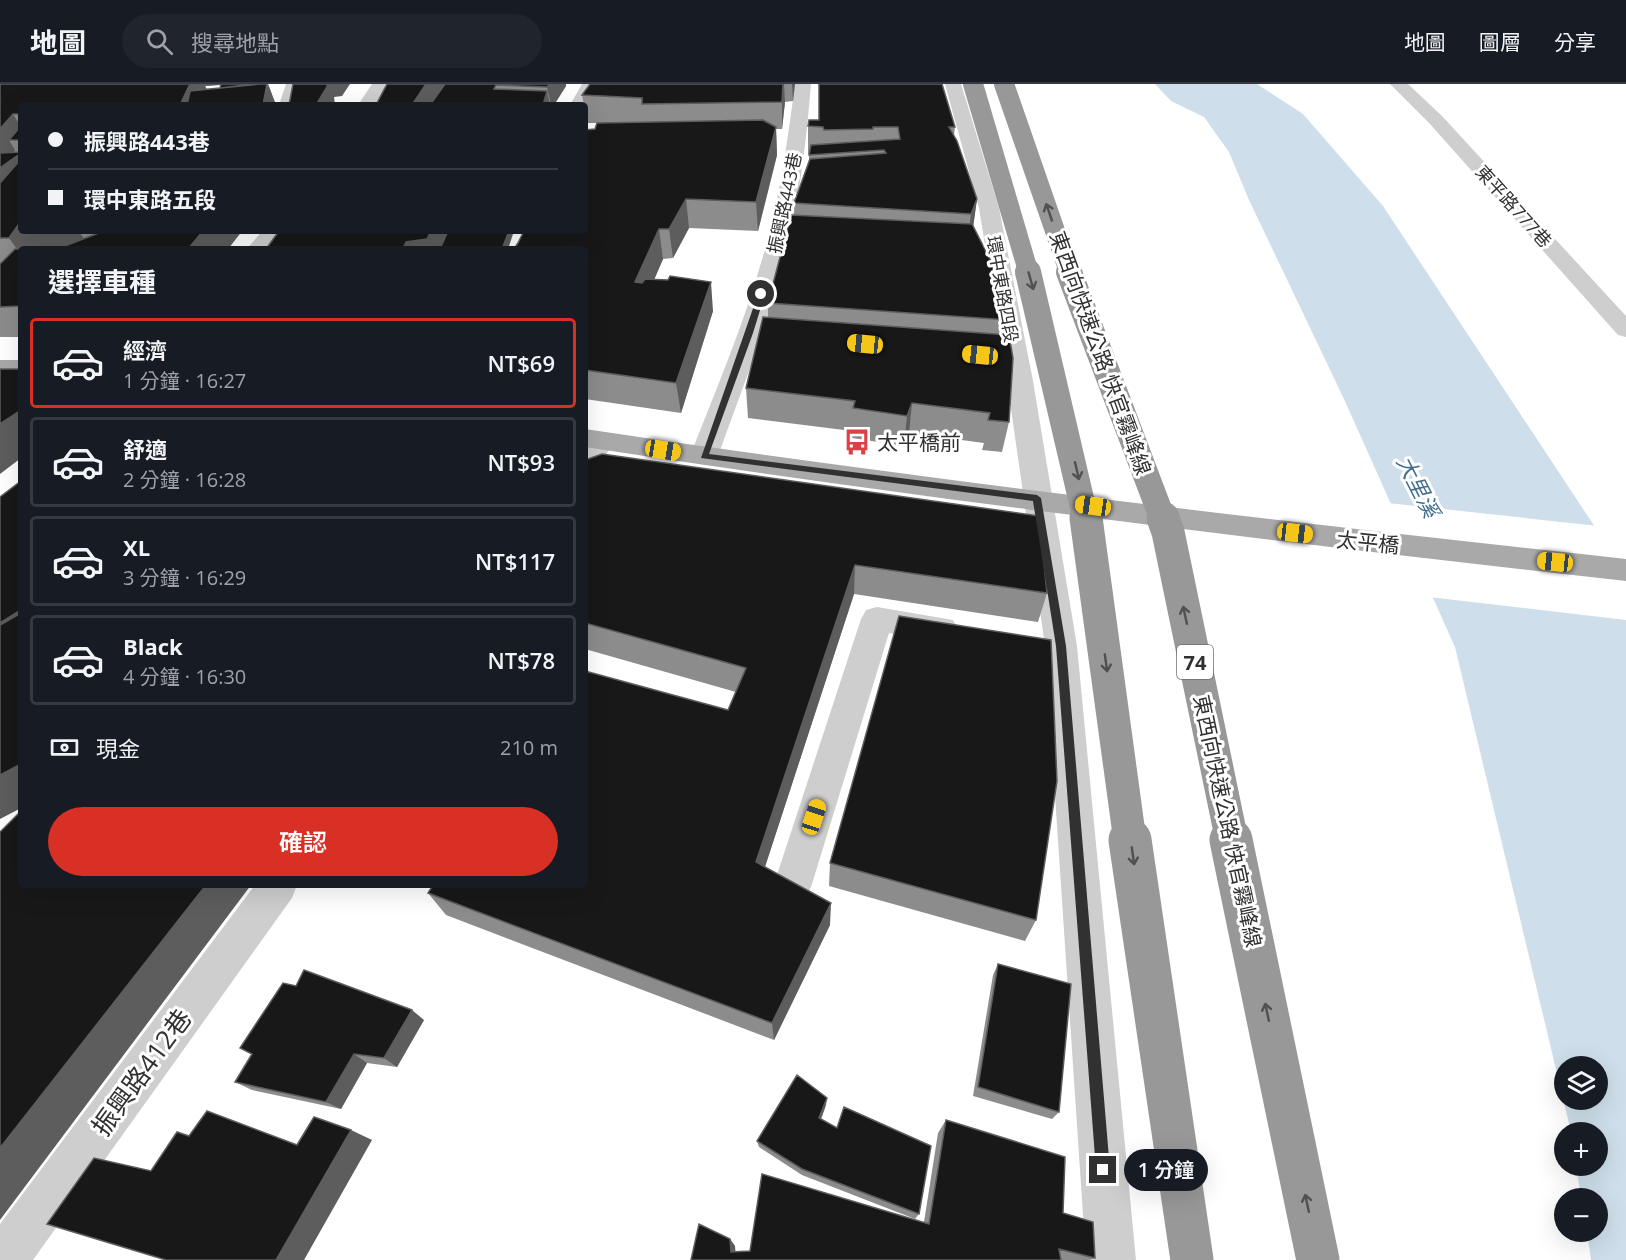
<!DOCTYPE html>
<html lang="zh-TW">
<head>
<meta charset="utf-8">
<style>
  body { margin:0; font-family:"Open Sans","Noto Sans TC",sans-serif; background:#20242c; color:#f1f3f6; height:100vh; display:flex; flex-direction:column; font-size:22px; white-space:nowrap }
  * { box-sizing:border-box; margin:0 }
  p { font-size:20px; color:#9ea1a6 }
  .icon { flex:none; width:33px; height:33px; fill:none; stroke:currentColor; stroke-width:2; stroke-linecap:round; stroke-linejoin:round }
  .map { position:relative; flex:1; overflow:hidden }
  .sheet { position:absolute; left:18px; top:162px; width:570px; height:642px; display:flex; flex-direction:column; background:#171b24; border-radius:6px; box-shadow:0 6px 24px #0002 }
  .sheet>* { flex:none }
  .hud { position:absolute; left:18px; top:18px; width:570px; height:132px; border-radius:6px; box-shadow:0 6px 24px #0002; display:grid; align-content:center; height:132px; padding:0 30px; background:#171b24 }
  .buttons { position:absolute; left:1554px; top:972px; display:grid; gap:12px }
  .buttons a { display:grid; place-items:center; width:54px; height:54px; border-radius:50%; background:#171b24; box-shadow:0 6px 24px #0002; font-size:30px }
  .end { position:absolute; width:27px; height:27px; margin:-14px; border:8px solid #313131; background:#fff; box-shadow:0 0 0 3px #fff }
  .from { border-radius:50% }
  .bubble { position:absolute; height:42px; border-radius:21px; background:#171b24; box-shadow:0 6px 24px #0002; font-size:20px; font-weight:600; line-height:42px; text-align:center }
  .car { position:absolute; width:18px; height:36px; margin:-18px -9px; border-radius:8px; box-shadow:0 0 4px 2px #0007; background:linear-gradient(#f5c518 24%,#345 0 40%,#f5c518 0 76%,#345 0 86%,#f5c518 0) }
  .hud b { display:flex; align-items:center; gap:21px; height:57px; font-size:22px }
  .hud b+b { border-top:2px solid #363941 }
  .hud i { width:15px; height:15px; background:#f1f3f6 }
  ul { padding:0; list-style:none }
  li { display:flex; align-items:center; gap:18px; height:90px; margin:0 12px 9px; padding:0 18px; border:3px solid #363941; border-radius:6px }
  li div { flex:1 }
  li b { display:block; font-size:22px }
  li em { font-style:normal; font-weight:600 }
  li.active { border-color:#d93025 }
  li>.icon { width:54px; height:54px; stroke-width:1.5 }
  h2 { padding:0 30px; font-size:27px; line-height:72px }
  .pay { display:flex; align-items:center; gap:15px; height:66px; padding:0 30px; font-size:22px }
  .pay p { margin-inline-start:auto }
  .button { display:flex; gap:12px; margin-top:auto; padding:12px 30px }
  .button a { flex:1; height:69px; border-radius:36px; background:#d93025; color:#fff; font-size:24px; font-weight:600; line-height:69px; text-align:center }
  header { display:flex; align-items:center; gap:36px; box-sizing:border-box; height:84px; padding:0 30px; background:#171b24; border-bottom:2px solid #363941 }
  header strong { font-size:28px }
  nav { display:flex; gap:33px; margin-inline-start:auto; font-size:21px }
  .search { width:420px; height:54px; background:#20242c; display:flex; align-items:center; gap:15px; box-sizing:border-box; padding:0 21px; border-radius:33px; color:#9ea1a6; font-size:22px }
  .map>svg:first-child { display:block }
</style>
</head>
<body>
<header>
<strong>地圖</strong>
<div class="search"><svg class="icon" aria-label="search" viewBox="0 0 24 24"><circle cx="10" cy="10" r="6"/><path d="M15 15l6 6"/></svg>搜尋地點</div>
<nav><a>地圖</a><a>圖層</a><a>分享</a></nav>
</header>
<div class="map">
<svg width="1626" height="1176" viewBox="0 0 1626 1176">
  <rect width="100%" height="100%" fill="#fff"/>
  <path fill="#cedfeb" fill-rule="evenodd" d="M1155,0H1257L1303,30L1383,122L1626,490V1176H1591L1587,1148H1598V1114H1581L1576,1082H1598V1048H1571L1455,563L1344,315L1249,116L1229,68L1204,33L1171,17ZM1564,982H1598V1016H1564Z"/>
  <path fill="#fff" d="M1388,419L1598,442L1626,484V536L1429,513Z"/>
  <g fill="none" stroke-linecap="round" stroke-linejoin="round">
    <path fill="#cecece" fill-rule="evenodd" d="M286,0H302L297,21H279Z
      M372,0H388L376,21H358Z
      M582,0H598L585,25V21H570Z
      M795,0H811C807,50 801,101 791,150C774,226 744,299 718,372L714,378L704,381L694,378L690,372C715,308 742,245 761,179C779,121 787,60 795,0Z
      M945,0H961L999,124L1033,297L1077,562L1136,1176H1086L1045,562L1007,297L979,124Z
      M1390,0H1408L1442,32L1626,232V253L1618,251L1430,40Z
      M262,147H283L269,165H247Z
      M602,348L611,351L615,357L595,387L585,390C585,372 581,354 602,348Z
      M877,523L953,536L958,545L953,554L942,557L889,549L812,800L807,813L793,818L779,813L774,800L861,535L866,526Z
      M255,801H297L292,814L33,1176H0V1140Z"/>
    <path fill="#a9a9a9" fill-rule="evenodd" d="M0,276H21V290H0Z
      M585,345C931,397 1278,437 1626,475V497C1278,458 931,416 585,363Z"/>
    <path stroke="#989898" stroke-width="20" d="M973,0L1029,190
      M1004,0L1070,190"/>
    <path stroke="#989898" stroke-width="26" d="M1028,188L1086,436
      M1069,188L1163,436"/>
    <path stroke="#989898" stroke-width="33" d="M1086,434L1130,757
      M1163,434L1168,448L1232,757"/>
    <path stroke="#989898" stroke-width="43" d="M1130,756L1192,1176
      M1231,756L1318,1176"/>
  </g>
  <path fill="#8c8c8c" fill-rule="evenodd" d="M0,0H268L276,21H21V147H242L228,165H21V253H0ZM221,1L220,4L207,5L205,2Z
    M387,0H566V2L554,21H376Z
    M590,0H795L793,17L785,18L782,45H776L777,71L758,147L689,144L673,174L663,175L654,196L713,227L681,329L585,315V147L595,45L601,39H587L585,21H584L582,11Z
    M819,36L955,43L954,51L977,115L973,142L1008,236L1005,250L1009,338L1002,368L982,366L984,359L909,349L904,362L852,354V347L748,334L746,304L768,233V219L794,131V119L809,76V70H808V42Z
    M585,376L1047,509L1038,538L854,510L765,783L830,841L774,956L446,831L428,809L728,626L736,608L585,565Z
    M830,779L1036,836L1025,857L829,802Z
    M998,880L1059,1028L1052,1035L973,1012L993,891Z
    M424,936L397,983L367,979L341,1025L252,1006L235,998Z
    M826,1021L821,1036L919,1130L915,1135L802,1091L759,1063L757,1057Z
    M946,1036L1063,1129L1095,1174L1090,1176H691L730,1155L735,1162V1168L750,1167L924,1138L938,1049Z"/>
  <path fill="#5d5d5d" d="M103,0H232L205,2L209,10L206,21H180Z
    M268,0L276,21H263Z
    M327,0H350L342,12L334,13L335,21H316Z
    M426,0H446L433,21H412Z
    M550,0H566V2L554,21H551L547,3Z
    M783,0H784L785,18L782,45V18Z
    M792,0H795L793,17Z
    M547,7L550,21H543Z
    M13,30L21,43L9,56L15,66L3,80L0,75V45Z
    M776,43L777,71L758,147L756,118Z
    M21,69V112L0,130V84Z
    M686,115L689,144L673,174L669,145Z
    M977,115L973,144L967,159L971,130Z
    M21,137V147H79L85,157L77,165H21V171L9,154Z
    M659,145L663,175L640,228L635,198Z
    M203,147H242L228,165H188Z
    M431,147H455L447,165H430L427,155Z
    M509,147H514L508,165H502Z
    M427,155L430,165H403L406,158Z
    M711,198L713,227L681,329L676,299Z
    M912,319L909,349L904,362L907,332Z
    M21,326V374L0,390V340Z
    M855,481L854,510L759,801L756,778Z
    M21,526V574L0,566V539Z
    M21,680V724L0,735V691Z
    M206,801H251L0,1136V1064Z
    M831,819L830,841L774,956L772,939Z
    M412,926L424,936L397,983L384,974Z
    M354,970L367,979L341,1025L326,1018Z
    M827,1014L826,1021L818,1042L819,1034Z
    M351,1046L372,1056L304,1176H276Z
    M730,1155L735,1162L736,1174L731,1168Z"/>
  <path fill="#181818" stroke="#5d5d5d" stroke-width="1.5" d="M0,0H195V1L189,2L180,21H21V30H13L0,45Z
    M221,0H255L220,4Z
    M260,0H267L263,21H187L190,7Z
    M293,0H327V3L316,21H289Z
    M387,0H426L412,21H376Z
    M445,0H550L547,3L496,1L494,5L547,7L543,21H430Z
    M590,0H783L782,18L642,20V14L582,11Z
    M819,0H942L955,43H949L957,57L977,115L971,130L794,119L810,75L886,69L884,66L809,71L811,61L900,55L898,43H873V45L824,46L823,43L808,42L809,36H819Z
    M763,36L776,43L756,118L686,115L669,145H659L635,198L642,199L645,195L668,196L670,192L711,198L676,299L585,286V165H514L518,159L524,147H585V46L595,45L597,39Z
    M21,42V56H9Z
    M21,68V69L0,84V69Z
    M21,75V137L9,154H0V99Z
    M791,131L972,140L996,187L1008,236L768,219Z
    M33,147H56L31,151Z
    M104,147H203L188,165H59L62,163Z
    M279,147H431L427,155L406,158L403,165H266Z
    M448,147H509L502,165H440Z
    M15,165H21V222L0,223V180Z
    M763,233L1009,251L1013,274L1009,338L988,336L990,329L912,319L907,332L853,324L855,317L746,304Z
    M0,285H21V326L0,340Z
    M602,370L1039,432L1047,509L855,481L756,778L831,819L772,939L428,809L433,801H585V587L728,626L746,584L585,539V376Z
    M21,397V526L0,539V413Z
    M21,529V680L0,691V541Z
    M899,532L1051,556L1057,697L1036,836L830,779Z
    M21,727V801H206L0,1064V748Z
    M998,880L1071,900L1059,1028L978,1003Z
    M304,886L412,926L384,974L354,970L326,1018L235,998L252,970L240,964L283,899L296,902Z
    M797,991L827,1014L819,1034L837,1044L844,1023L931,1062L919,1130L802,1085L757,1057Z
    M207,1027L297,1061L314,1033L351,1046L276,1176H166L47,1140L94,1074L151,1087L177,1048L189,1052Z
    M946,1036L1065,1073L1063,1129L1093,1138L1095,1174L1059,1165L1061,1176H691L699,1140L730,1155L731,1168L750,1167L762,1090L929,1140Z"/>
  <defs><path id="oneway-shaft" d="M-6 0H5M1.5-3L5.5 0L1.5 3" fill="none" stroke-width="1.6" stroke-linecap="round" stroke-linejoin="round" transform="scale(1.5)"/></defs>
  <g stroke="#505050">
    <use href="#oneway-shaft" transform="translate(1049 128) rotate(-109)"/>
    <use href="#oneway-shaft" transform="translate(1031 197) rotate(74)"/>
    <use href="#oneway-shaft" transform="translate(1077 387) rotate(77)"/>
    <use href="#oneway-shaft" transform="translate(1185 531) rotate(-102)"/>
    <use href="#oneway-shaft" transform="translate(1106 579) rotate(82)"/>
    <use href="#oneway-shaft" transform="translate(1133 772) rotate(82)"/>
    <use href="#oneway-shaft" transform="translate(1267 928) rotate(-102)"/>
    <use href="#oneway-shaft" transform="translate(1307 1119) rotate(-102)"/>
  </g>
  <path fill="#313131" d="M761,208L765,210L753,249L709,370L1037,411L1041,414L1066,562L1110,1086L1108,1090L1103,1092L1098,1090L1096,1086L1056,562L1033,417L701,374L758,210Z"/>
  <defs>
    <g id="bus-bare" transform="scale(2.07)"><path d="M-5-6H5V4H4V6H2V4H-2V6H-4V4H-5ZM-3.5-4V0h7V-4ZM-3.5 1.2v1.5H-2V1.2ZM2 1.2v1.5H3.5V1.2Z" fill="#db4046" stroke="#fff" stroke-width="2.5" paint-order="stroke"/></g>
  </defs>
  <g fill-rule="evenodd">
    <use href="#bus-bare" x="857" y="358"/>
  </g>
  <g text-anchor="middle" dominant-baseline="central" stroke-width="6" stroke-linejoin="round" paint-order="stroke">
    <g font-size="18" fill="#313131" stroke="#fff">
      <text transform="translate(784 119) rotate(-78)">振興路443巷</text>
      <text transform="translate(1514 122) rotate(48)">東平路777巷</text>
      <text transform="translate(1003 205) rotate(80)">環中東路四段</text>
    </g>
    <rect fill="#fff" stroke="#6f6f6f" stroke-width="1.5" x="1177" y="561" width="36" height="34" rx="4.5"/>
    <g font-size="20" font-weight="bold" fill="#313131">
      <text x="1195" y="578">74</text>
    </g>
    <g font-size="21" fill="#313131" stroke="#fff">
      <text transform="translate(1101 269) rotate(70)">東西向快速公路 快官霧峰線</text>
      <text transform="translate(1368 458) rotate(6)">太平橋</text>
      <text transform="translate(1228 737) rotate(78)">東西向快速公路 快官霧峰線</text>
    </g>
    <g font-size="21" fill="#313131" stroke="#fff" text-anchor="start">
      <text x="877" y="358">太平橋前</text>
    </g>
    <g font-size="22" font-style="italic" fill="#436f8f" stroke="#fff">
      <text transform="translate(1419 402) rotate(63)">大里溪</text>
    </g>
    <g font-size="26" fill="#313131" stroke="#fff">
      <text transform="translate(141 988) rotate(-54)">振興路412巷</text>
    </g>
  </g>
</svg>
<div class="buttons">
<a><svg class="icon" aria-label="layers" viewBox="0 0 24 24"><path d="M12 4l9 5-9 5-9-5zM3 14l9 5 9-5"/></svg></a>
<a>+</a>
<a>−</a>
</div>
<i class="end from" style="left:761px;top:210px"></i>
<i class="end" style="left:1103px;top:1086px"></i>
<div class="bubble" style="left:1124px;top:1065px;width:84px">1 分鐘</div>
<i class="car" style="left:865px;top:260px;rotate:276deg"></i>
<i class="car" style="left:980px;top:271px;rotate:276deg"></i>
<i class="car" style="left:663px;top:366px;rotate:99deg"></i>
<i class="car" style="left:1093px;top:422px;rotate:278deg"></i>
<i class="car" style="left:1295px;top:449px;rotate:97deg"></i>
<i class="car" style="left:1555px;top:478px;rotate:276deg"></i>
<i class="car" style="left:814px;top:733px;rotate:18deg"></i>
<div class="hud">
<b><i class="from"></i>振興路443巷</b>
<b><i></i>環中東路五段</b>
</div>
<section class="sheet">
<h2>選擇車種</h2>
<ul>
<li class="active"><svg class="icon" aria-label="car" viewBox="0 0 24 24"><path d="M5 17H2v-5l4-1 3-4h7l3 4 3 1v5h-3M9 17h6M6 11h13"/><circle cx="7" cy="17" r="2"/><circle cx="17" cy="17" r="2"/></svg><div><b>經濟</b><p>1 分鐘 · 16:27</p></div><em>NT$69</em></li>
<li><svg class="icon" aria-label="car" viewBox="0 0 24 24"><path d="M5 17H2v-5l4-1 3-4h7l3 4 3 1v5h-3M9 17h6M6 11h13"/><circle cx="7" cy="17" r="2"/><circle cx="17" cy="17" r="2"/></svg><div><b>舒適</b><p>2 分鐘 · 16:28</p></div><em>NT$93</em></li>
<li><svg class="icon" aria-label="car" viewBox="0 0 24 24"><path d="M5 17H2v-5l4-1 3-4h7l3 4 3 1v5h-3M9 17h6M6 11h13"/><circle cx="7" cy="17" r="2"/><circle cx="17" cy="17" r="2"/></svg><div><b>XL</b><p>3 分鐘 · 16:29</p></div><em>NT$117</em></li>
<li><svg class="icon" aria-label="car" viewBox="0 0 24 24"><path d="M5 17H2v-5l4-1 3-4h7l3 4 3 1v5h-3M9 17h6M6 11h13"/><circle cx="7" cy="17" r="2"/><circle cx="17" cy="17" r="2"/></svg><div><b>Black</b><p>4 分鐘 · 16:30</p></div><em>NT$78</em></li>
</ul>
<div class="pay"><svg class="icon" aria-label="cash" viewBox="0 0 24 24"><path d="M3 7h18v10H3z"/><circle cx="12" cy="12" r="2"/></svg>現金<p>210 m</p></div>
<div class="button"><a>確認</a></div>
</section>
</div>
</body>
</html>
